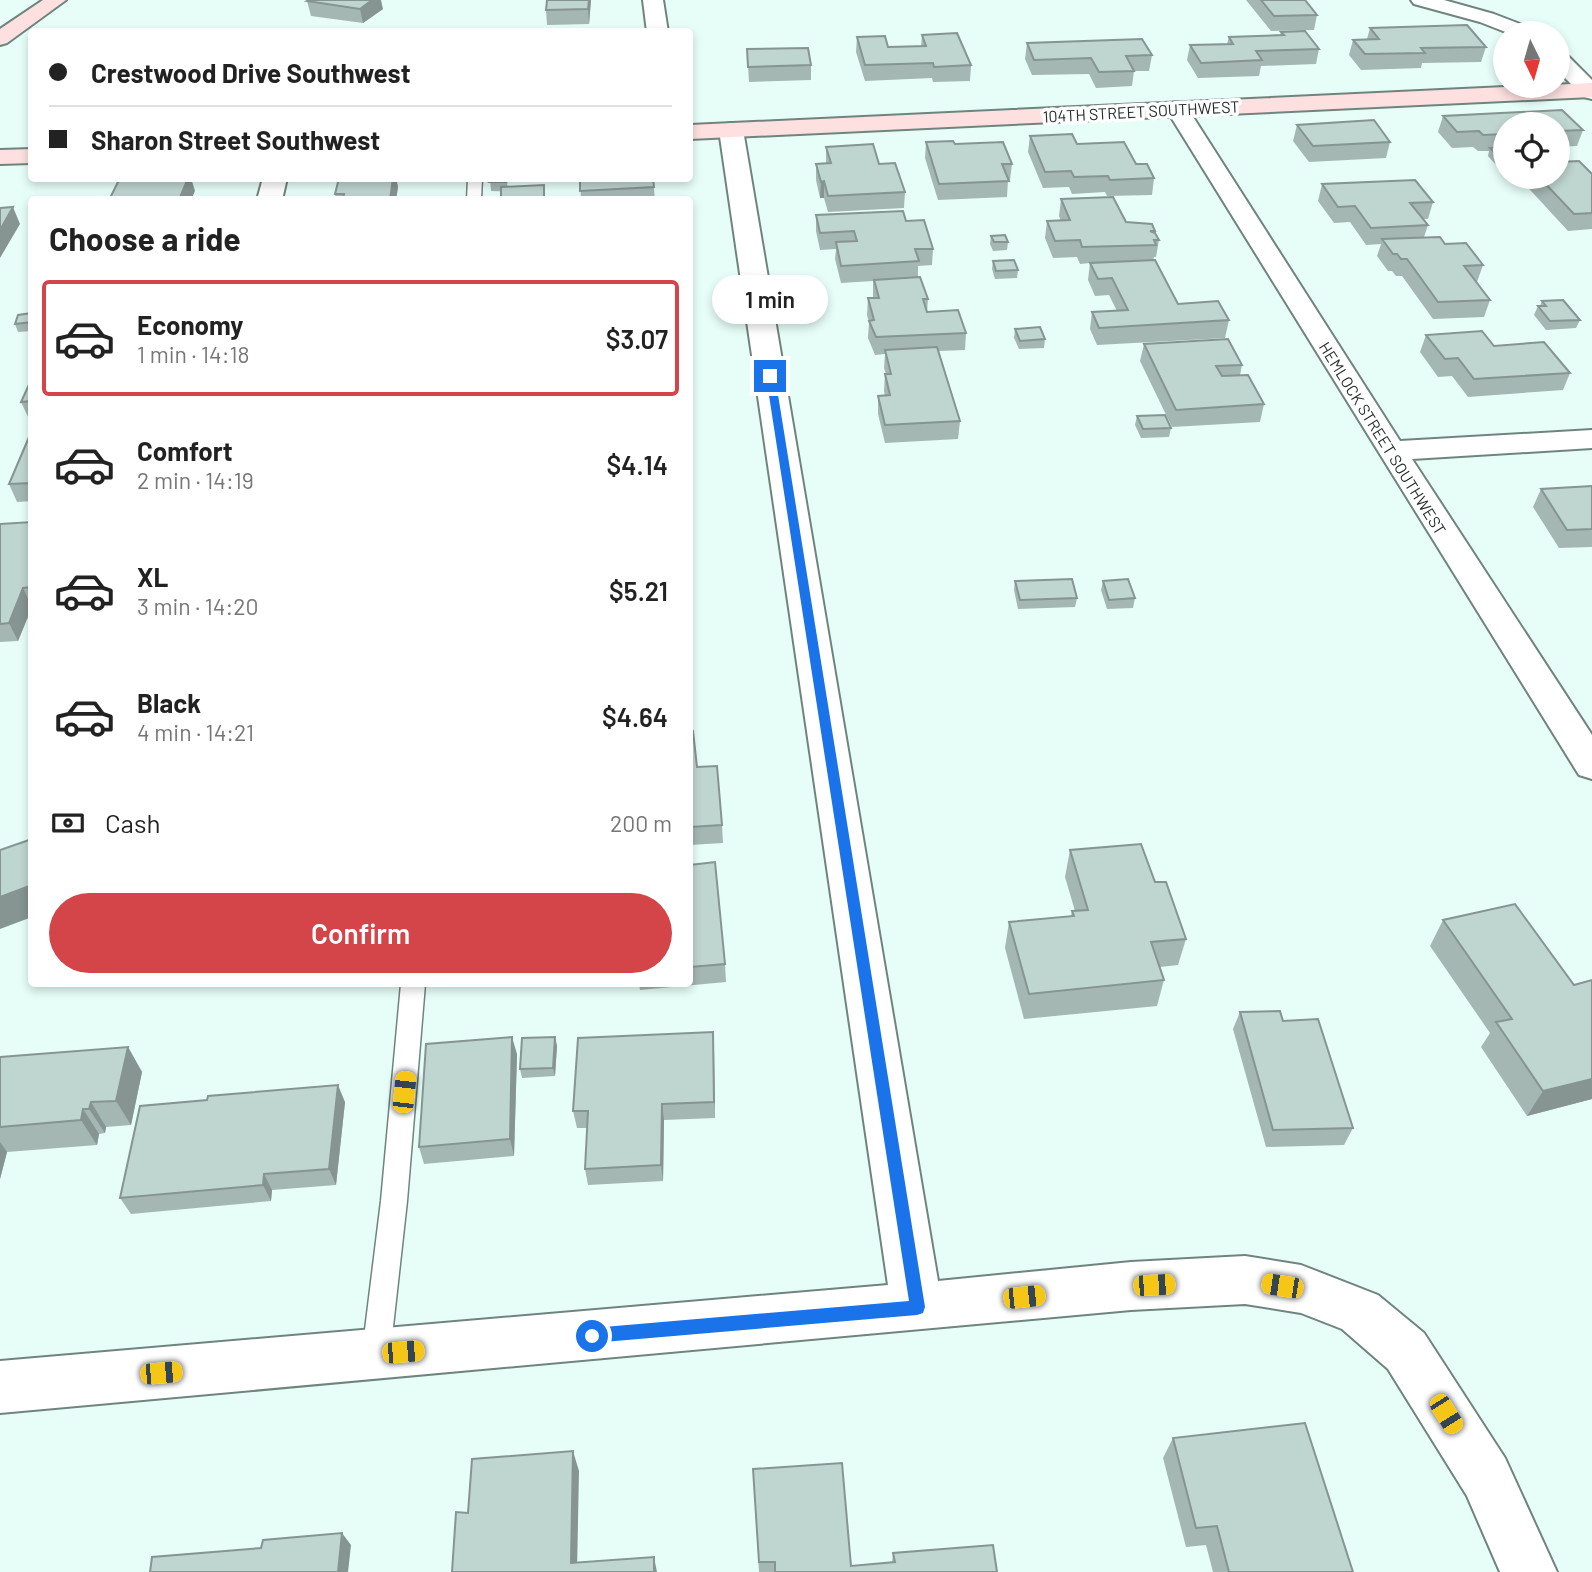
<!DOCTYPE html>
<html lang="en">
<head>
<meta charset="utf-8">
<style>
  body { margin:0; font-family:Barlow,sans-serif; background:#f6f6f6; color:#222; height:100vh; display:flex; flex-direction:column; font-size:26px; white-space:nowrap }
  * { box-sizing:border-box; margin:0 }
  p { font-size:23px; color:#767676 }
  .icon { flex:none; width:38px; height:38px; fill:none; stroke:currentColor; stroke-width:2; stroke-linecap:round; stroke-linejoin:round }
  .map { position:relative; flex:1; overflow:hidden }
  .side { position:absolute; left:28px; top:196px; width:665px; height:791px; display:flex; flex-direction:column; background:#fff; border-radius:7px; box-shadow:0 4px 10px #0003 }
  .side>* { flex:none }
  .top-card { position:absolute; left:28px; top:28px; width:665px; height:154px; border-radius:7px; box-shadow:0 4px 10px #0003; display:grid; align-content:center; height:154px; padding:0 21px; background:#fff }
  .needle { width:46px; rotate:175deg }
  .controls { position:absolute; left:1493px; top:21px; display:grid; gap:14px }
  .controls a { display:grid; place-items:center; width:77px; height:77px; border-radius:50%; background:#fff; box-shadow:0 4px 10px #0003; font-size:35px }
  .end { position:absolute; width:32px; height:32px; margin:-16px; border:9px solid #1a73e8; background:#fff; box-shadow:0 0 0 4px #fff }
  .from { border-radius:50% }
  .bubble { position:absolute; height:49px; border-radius:24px; background:#fff; box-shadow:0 4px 10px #0003; font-size:23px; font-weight:600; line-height:49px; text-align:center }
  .car { position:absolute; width:21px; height:42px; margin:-21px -10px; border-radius:9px; box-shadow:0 0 5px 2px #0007; background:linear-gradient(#f5c518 24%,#345 0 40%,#f5c518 0 76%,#345 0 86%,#f5c518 0) }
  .top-card b { display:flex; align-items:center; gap:24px; height:66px; font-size:26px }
  .top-card b+b { border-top:2px solid #e0e0e0 }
  .top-card i { width:18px; height:18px; background:#222 }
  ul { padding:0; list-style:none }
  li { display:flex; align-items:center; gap:21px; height:116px; margin:0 14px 10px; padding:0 7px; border:4px solid transparent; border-radius:7px }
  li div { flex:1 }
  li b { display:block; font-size:26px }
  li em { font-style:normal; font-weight:600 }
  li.active { border-color:#d44549 }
  li>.icon { width:63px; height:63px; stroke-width:1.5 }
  h2 { padding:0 21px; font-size:32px; line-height:84px }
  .pay { display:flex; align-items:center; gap:18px; height:77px; padding:0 21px; font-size:26px }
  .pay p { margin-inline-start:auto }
  .action { display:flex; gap:14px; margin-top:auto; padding:14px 21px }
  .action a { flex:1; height:80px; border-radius:42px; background:#d44549; color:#fff; font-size:28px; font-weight:600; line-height:80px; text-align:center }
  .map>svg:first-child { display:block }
</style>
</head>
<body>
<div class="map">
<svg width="1592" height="1572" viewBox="0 0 1592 1572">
  <rect width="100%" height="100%" fill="#e7fef8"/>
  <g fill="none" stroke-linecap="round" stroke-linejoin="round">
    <g stroke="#70847e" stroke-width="3">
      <path id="lane" d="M468,178H482L481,200H467Z
        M401,984H425L407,1201L390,1354L386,1364L376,1368L366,1364L362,1354L381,1201Z"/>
    </g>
    <g stroke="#70847e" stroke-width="4">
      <path id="street" d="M643,0H663L668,32H647Z
        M1411,0H1444L1494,14L1533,29L1536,33H1508L1480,22L1414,4Z
        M1558,53L1566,54L1592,80V99L1584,97L1558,71Z
        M1177,102L1185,104L1188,109L1400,441L1592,430V448L1412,459L1592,735V779L1579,775L1166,109L1169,104Z
        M731,123L739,125L743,130L938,1281L1131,1262L1245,1256L1301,1265L1378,1295L1424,1333L1505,1458L1557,1572H1500L1467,1496L1388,1369L1342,1329L1301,1313L1245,1304L1131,1310L0,1413V1361L888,1285L719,130L723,125Z
        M263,178H287L282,200H257Z"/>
    </g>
    <g stroke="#70847e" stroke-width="4">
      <path id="secondary" d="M43,0H66L7,43L0,45V29Z
        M1592,83V97L690,139V125Z
        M32,149V163L0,164V150Z"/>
    </g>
    <use href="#lane" fill="#fff" fill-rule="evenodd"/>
    <use href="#street" fill="#fff" fill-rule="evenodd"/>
    <use href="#secondary" fill="#fde0df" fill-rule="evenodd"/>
  </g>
  <path fill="#a4b7b2" d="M547,0H591L589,24L547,25L546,10Z
    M1246,0H1305L1317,15L1314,30L1271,31Z
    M307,1L383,9L363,23L311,16Z
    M1370,28L1486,47L1481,62L1422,63L1421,68L1361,70L1349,55L1353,40L1367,39Z
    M1281,32L1319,49L1316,64L1261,66L1259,76L1198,78L1187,60L1190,45L1227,44L1229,37L1280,35Z
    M922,35L971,65L970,81L933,82L932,78L865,81L856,52L857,37L888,47L921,46Z
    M1027,43L1152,55L1149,71H1134L1132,86L1096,88L1089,74L1032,75L1025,59Z
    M747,49L811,65V80L749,82Z
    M1562,110L1583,130L1577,146L1558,147V124H1505V165L1497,166L1488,156L1489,151H1478L1473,147L1452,148L1438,132L1443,116Z
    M1297,125L1390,142L1386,158L1309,162L1293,141Z
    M1030,136L1077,144L1136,164L1154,178L1152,195L1107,196L1105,192L1072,194L1069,187L1043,188L1028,152Z
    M926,142L955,144L1012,164L1010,180H1008L1007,197L938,200L925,158Z
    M826,147L879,164L905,192L904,208L828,212L824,198H820L816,180V164H826Z
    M1592,174V229L1568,231L1521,180L1522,177H1558Z
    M339,178H396L398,187L396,200H336L335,194Z
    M490,178H508L507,187L544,185L545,193L491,191Z
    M580,178H653L655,200H581Z
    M1322,184L1433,202L1428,219H1423L1428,225L1424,237L1445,244L1483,265L1477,282L1490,300L1484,317L1433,319L1402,276H1396L1392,271H1388L1377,256L1381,244L1366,245L1350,222L1334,223L1318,201Z
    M1061,199L1126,222L1155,231V233L1159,240L1156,257H1154L1153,260L1178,304L1229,320L1225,338L1097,345L1090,329L1092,312L1117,311L1109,295L1095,296L1088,280L1090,263L1080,264L1077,257L1053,258L1045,238L1047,221H1061L1059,216Z
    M816,215L906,221L933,249L932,265L918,266V277L928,299L927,312L966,333L965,350L939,351L960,421L958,439L885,443L878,414V396H885L884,391L885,374H886L884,368L885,354L875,355L868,338L869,322L867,315L868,298H873V281L841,283L835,259L836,249L820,250L816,231Z
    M991,236L1008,242L1007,250L993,251L990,244Z
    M993,261L1018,270L1017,278L995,279L992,269Z
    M1542,301L1580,320L1576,328L1546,330L1534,315L1538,306H1540Z
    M32,313V331L18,332L15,324Z
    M1015,329L1045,339L1044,348L1019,349L1014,338Z
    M1426,335L1494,346L1570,373L1563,390L1468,397L1452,376L1438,377L1420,352Z
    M1144,344L1242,365L1240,375L1264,404L1260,422L1172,427L1140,361Z
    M32,378V419H29L21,402Z
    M1137,416L1171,428L1169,437L1141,438L1135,425Z
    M32,430V501L17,502L9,484Z
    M1592,486V547L1559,548L1533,507L1541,489Z
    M32,522V607L18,641L0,642V524Z
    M1015,581L1077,598L1075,607L1018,609L1014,590Z
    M1103,581L1135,598L1133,608L1107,609L1101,590Z
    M690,731L697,767L722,825L723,843L690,845Z
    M1070,850L1155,882L1186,939L1178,965L1160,967L1164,980L1157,1006L1024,1019L1005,948L1009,922L1071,916L1072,911H1075L1065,877Z
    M690,865L725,964L726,982L640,990L639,984H690Z
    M1443,920L1574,985L1592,980V1099L1527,1116L1481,1047L1490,1033L1430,946Z
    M1240,1012L1283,1021L1353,1128L1344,1145L1266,1147L1233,1029Z
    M713,1032L715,1118L664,1120L663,1181L588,1185L585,1169L587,1128H577L573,1111Z
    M555,1037L557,1046L555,1076L522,1078L520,1069Z
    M128,1047L142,1072L131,1125L106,1127L105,1133L99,1134L97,1145L7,1152L0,1179V1057Z
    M517,1054L514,1156L424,1164L419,1147Z
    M345,1102L336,1185L272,1190L271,1201L131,1214L120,1198Z
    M1173,1438L1353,1572H1213L1206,1545L1186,1547L1163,1458Z
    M753,1469L851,1566L892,1563L893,1553L997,1572H759Z"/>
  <path fill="#869591" d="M363,0H381L383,9L363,23L360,9Z
    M589,0H591L589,24L588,9Z
    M188,178H191L195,191L191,200H179Z
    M393,178H396L398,187L396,200H390Z
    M824,181V198H820L821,182Z
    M13,207L20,224L0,258V230Z
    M23,588L32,607L18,641L9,623Z
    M32,885V917L0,929V897Z
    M713,1032L714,1049L715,1118L714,1102Z
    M512,1037L517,1054L514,1156L510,1139Z
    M555,1037L557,1046L555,1076L553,1068Z
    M128,1047L142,1072L131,1125L116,1101Z
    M1592,1079V1099L1527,1116L1543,1091Z
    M338,1085L345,1102L336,1185L329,1169Z
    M91,1102L106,1127L105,1133L89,1109Z
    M662,1104L664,1120L663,1181L661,1165Z
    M83,1109L99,1134L97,1145L81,1120Z
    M0,1142L7,1152L0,1179Z
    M264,1174L272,1190L271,1201L263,1185Z
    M573,1451L579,1471L577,1572L571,1563Z
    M342,1533L351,1545L348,1572H338Z
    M654,1557L657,1572H654Z"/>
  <path fill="#bfd5cf" stroke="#869591" stroke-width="2" d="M309,0H372L360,9L307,1Z
    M547,0H589L588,9L546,10Z
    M1261,0H1305L1317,15L1274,16Z
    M1467,25L1486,47L1421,48L1425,53L1365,54L1353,40L1379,39L1370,28Z
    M1305,31L1319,49L1256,51L1262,60L1201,63L1190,45L1233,44L1229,37L1284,35L1281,32Z
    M957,33L971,65L934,67L933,63L865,65L857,37L885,36L888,47L926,46L922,35Z
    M1142,39L1152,55L1126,56L1134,71L1099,72L1091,58L1034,60L1027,43Z
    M808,48L811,65L748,67L747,49Z
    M1562,110L1583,130L1558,131V124H1505V134L1483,135L1479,131L1457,132L1443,116Z
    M1374,120L1390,142L1313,146L1297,125Z
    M1072,134L1077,144L1124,142L1136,164H1147L1154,178L1110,180L1108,176L1074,177L1071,171L1045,172L1030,136Z
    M953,141L955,144L1003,142L1012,164H1002L1009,181L939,184L926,142Z
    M873,144L879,164L895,163L905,192L828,196L824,181L821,182L816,164L831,163L826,147Z
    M1505,147V157L1500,158L1490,148Z
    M1579,161L1592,174V213L1574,214L1539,177H1558V162Z
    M120,178H188L179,200H125L126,198H110Z
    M339,178H393L390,200H343L344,194H335Z
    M490,178H506V182H489Z
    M580,178H653L654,187L580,191Z
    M1415,180L1433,202L1410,203L1428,225L1371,228L1355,206L1338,207L1322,184Z
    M544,185V200H501V187Z
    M1113,197L1126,222L1152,224L1155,231H1150L1155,233L1159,240H1154L1156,245L1082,247L1080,240L1055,241L1047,221L1070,220L1061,199Z
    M13,207L0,230V208Z
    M903,211L906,221L924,220L933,249H915L919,261L841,266L836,242L857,241L854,231L820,233L816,215Z
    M1005,235L1008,242H994L991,236Z
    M1440,237L1445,244L1466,243L1483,265L1464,266L1490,300L1438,302L1407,259H1401L1397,254H1393L1382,239Z
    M1014,260L1018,270L996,271L993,261Z
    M1155,260L1178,304L1218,301L1229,320L1099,328L1092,312L1128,310L1112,278L1098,279L1090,263Z
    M920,277L928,299H923L927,312L958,310L966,333L876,337L869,321L874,320L868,298H879L874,280Z
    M1563,300L1580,320L1550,321L1538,306H1546L1542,301Z
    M32,313V322L15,324L18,315Z
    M1040,327L1045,339L1020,341L1015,329Z
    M1482,331L1494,346L1544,342L1570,373L1474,379L1458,358L1445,359L1426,335Z
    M1228,339L1242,365L1216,366L1222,376L1248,375L1264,404L1176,410L1144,344Z
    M937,347L960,421L885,425L878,396L890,395L885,374H891L885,350Z
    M32,378V401L21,402Z
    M1165,415L1171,428L1143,429L1137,416Z
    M32,430V483L9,484Z
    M1592,486V529L1567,530L1541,489Z
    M32,522V587L23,588L9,623L0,624V524Z
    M1072,579L1077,598L1020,600L1015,581Z
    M1128,579L1135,598L1109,600L1103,581Z
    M690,731H693L697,767L717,766L722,825L690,827Z
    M32,839V885L0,897V850Z
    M1141,844L1155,882H1166L1186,939L1151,942L1164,980L1029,994L1009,922L1074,916L1072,911L1088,910L1070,850Z
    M715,862L725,964L690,967V865Z
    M1515,904L1574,985L1592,980V1079L1543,1091L1496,1022L1512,1019L1443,920Z
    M1280,1011L1283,1021L1318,1019L1353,1128L1273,1130L1240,1012Z
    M713,1032L714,1102L662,1104L661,1165L585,1169L588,1111H573L578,1038Z
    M512,1037L510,1139L419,1147L426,1044Z
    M555,1037L553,1068L520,1069L522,1038Z
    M128,1047L116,1101L91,1102L89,1109H83L81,1120L0,1127V1057Z
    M338,1085L329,1169L264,1174L263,1185L120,1198L140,1106L207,1100L208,1096Z
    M1305,1423L1353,1572H1229L1217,1526L1196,1528L1173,1438Z
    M573,1451L571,1563L654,1557V1572H452L456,1512L468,1513L472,1459Z
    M842,1463L851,1566L895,1562L893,1553L993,1545L997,1572H775V1562H759L753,1469Z
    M342,1533L338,1572H150L152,1557L261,1548L263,1540Z"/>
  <path fill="#1a73e8" d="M770,374L775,376L925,1307L923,1313L917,1315L592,1343L587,1341L585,1336L587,1330L592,1328L909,1301L766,376Z"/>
  <g text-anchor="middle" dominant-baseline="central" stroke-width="7" stroke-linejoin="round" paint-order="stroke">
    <g font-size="16" fill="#252e2c" stroke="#fff">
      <text transform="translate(1141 111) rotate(-3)">104TH STREET SOUTHWEST</text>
      <text transform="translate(1383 438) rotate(58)">HEMLOCK STREET SOUTHWEST</text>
    </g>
  </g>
</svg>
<div class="controls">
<a><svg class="needle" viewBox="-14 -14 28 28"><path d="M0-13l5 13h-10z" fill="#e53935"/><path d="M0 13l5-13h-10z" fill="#767676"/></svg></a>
<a><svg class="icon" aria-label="locate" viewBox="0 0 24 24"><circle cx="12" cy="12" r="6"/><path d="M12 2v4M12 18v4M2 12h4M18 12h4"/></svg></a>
</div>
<i class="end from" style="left:592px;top:1336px"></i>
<i class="end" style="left:770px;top:376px"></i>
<div class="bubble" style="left:712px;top:275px;width:116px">1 min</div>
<i class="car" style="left:404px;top:1092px;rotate:6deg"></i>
<i class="car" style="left:1154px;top:1285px;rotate:87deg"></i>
<i class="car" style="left:1282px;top:1286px;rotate:279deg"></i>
<i class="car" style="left:1024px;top:1297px;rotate:84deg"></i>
<i class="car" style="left:403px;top:1352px;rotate:85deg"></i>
<i class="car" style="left:161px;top:1373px;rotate:85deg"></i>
<i class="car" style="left:1446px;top:1414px;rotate:148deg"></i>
<div class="top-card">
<b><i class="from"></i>Crestwood Drive Southwest</b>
<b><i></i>Sharon Street Southwest</b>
</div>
<section class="side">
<h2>Choose a ride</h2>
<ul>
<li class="active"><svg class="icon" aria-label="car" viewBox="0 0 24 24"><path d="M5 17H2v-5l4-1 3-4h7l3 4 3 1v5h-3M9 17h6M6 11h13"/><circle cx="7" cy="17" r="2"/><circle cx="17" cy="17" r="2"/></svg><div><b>Economy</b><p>1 min · 14:18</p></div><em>$3.07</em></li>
<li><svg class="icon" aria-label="car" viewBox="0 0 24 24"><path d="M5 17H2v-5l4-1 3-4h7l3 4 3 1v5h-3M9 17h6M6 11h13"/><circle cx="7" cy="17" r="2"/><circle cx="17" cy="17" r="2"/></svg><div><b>Comfort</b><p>2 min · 14:19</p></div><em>$4.14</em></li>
<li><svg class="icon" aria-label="car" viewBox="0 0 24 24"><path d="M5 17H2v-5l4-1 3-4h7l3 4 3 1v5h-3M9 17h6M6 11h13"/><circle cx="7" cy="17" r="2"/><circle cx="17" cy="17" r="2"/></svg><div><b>XL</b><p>3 min · 14:20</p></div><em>$5.21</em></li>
<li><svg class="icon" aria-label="car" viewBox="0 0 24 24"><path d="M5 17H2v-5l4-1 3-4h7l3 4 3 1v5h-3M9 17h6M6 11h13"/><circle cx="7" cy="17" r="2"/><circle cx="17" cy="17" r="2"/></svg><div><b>Black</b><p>4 min · 14:21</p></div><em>$4.64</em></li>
</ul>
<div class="pay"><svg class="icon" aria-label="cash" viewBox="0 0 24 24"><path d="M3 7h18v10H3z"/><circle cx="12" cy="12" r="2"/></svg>Cash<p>200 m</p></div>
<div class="action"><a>Confirm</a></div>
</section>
</div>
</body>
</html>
